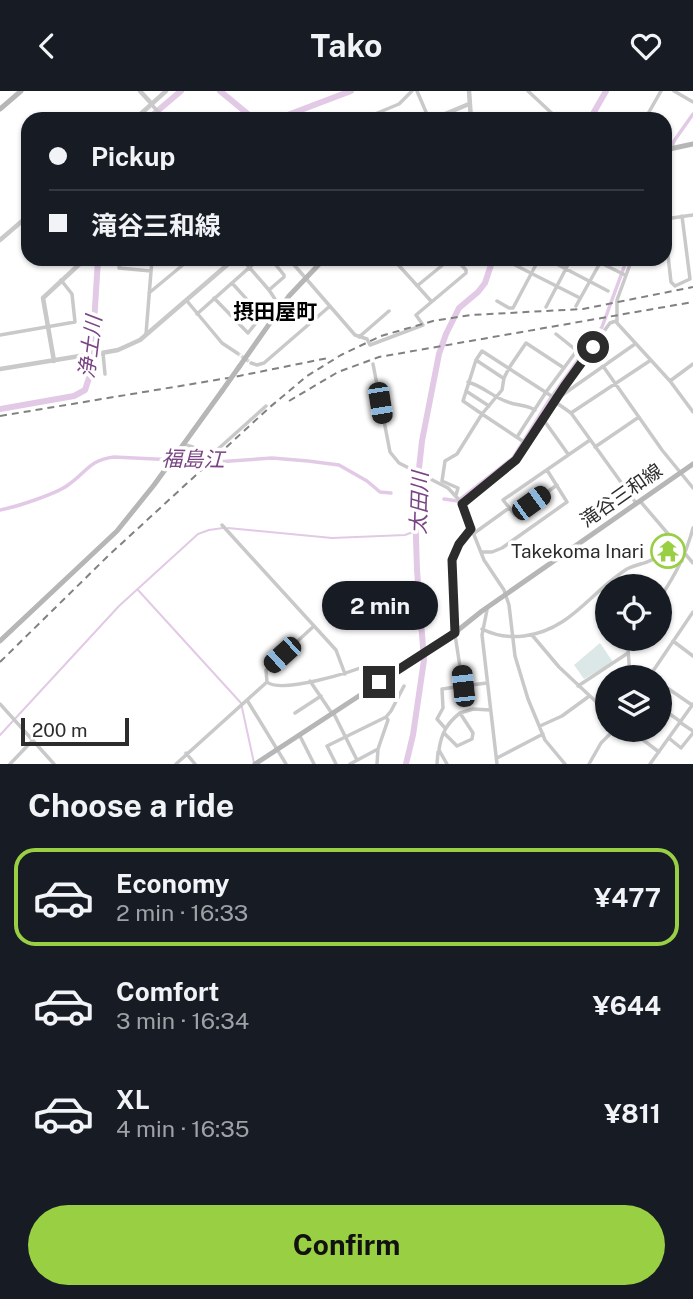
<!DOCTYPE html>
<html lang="en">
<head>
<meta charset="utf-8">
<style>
  body { margin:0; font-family:"Public Sans","Noto Sans JP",sans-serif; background:#20242c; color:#f1f3f6; height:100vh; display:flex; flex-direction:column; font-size:26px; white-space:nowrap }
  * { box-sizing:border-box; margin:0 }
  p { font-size:23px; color:#9ea1a6 }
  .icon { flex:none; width:38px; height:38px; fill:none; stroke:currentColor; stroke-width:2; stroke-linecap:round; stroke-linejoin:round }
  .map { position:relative; height:673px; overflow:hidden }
  .details { display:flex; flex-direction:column; background:#171b24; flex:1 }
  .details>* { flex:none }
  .hud { position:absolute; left:21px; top:21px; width:651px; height:154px; border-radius:21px; box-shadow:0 2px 5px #0004; display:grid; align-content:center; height:154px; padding:0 28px; background:#171b24 }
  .buttons { position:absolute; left:595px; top:483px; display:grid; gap:14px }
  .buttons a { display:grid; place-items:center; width:77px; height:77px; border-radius:50%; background:#171b24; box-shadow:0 2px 5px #0004; font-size:35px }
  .scale { position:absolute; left:21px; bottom:18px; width:108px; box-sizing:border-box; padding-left:7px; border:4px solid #2c2c2c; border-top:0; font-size:19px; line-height:24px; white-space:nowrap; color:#2c2c2c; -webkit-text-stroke:5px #fff; paint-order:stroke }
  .end { position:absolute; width:32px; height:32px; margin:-16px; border:9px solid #2c2c2c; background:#fff; box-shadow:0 0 0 4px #fff }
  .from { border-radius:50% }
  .bubble { position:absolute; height:49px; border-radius:24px; background:#171b24; box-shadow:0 2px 5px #0004; font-size:23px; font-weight:700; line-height:49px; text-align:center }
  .car { position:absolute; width:21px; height:42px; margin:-21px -10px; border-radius:9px; box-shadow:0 0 5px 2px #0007; background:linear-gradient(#222 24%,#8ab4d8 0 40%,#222 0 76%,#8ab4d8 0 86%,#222 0) }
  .hud b { display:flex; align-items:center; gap:24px; height:66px; font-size:26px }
  .hud b+b { border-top:2px solid #363941 }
  .hud i { width:18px; height:18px; background:#f1f3f6 }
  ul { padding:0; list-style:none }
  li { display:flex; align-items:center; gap:21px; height:98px; margin:0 14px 10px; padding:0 14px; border:4px solid transparent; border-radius:21px }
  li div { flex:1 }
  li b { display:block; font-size:26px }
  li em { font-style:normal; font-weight:700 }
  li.current { border-color:#99cf43 }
  li>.icon { width:63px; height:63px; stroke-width:1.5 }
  h2 { padding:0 28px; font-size:32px; line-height:84px }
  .primary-button { display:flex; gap:14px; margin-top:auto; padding:14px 28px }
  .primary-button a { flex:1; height:80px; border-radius:42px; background:#99cf43; color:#111; font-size:28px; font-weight:700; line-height:80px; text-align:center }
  header { display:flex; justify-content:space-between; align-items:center; height:91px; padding:0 28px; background:#171b24; font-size:32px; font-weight:700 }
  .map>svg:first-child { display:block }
</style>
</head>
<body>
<header><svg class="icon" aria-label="back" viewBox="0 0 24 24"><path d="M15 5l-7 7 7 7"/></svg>Tako<svg class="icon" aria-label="heart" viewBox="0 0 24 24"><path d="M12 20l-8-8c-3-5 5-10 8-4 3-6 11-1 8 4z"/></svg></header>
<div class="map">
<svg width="693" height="673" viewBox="0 0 693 673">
  <rect width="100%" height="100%" fill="#fff"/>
  <path fill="#dbe8e7" d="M600,552L613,571L584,588L574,574Z"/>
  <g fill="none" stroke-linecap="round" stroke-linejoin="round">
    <path stroke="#e2c9e6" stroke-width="2" d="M228,437L332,447L405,444L418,439
      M138,499L241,612L254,672
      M0,644L119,515L198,443L209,439L223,437"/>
    <path stroke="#e2c9e6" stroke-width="3.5" d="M665,73L674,50L693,23
      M444,408L458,410L513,367L550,308L602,236L627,168
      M0,419C16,416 56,403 68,394C87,381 89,369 114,366L216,371L272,367L308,370L339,374L367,390L380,401L391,402"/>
    <path stroke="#e2c9e6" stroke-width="6" d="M220,0L254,28
      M148,28L181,0
      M277,28L351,0
      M590,28L606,0
      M0,318L74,305L85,299L91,281L98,168
      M406,673L413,644L424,569L417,479L415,414L422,350L439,263L446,243L459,217L478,201L485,192L493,168"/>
    <path stroke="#d5d5d5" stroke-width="3.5" stroke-dasharray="3.5 2" stroke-linecap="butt" d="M237,262L251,272"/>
    <path stroke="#c9c9c9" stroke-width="3.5" d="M417,0L429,28
      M528,0L558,28
      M674,0L693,11
      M151,13L165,28
      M363,28L399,13L412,0
      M645,28L661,0
      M665,128L693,124
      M665,138L671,191L675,195L690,188L682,125
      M120,168L119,177L151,180
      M242,168L269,199
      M289,168L355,244L367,248L370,254L423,234L416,224L466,182V179L456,168
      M393,168L431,210
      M427,168H428
      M547,168L608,200
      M593,168L625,184
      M632,168L617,209V232L670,290L693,321
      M513,173L580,207
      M232,192L261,224
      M417,195L450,168
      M149,202L190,168
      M214,207L248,242L275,208L269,199L284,186V184L271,168
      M187,210L222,252L237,262
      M497,210L509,217H513L539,168
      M576,215L600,172
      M546,216L571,168
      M197,223L259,168
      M146,243L152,168
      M556,243L576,259
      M0,244L75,231L72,203L61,189
      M359,246L389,220
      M591,258L662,359L693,397
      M103,262L105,283
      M476,269L503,287
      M251,272L257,274L264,272L330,215
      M373,273L390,361L399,372L448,397L461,411L484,469L504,499L509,514L515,565L528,608L545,649L565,673
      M670,290L693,273
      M468,291C483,295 494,307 508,311C518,315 526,313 535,319
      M466,300L489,315
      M558,307L635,253
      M556,308L482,260L476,269L463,310L482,323L502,299L504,287L509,277L526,252L564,277
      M554,310L571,322L636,412
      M571,322L651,269
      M543,328L568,363
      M517,346L546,301L584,250L593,256
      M183,353L205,360L217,359L266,315
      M595,356L639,326
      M557,394L515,424L503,409L590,349
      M456,404L458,397L442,390L445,370L457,363L482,323L527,353
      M640,410L693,472
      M462,413L516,369L563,296L610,232L616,230
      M222,434L336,559L345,583
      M471,438L454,461L451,475L453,531L463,595L487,592
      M473,443L509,417
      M482,461H492L502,457L567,411L547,379
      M660,507C675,484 686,464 693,437
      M487,519L482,544L497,673
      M482,538C496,545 508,547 524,545C571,539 590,501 627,478C633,475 640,473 647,471C662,465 667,460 682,470
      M532,544L559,576L607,621
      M673,550L693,565
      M630,586L628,558L632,548
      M649,586L693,521
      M310,590L331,621
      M267,591C282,603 352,581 370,573L379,591
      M267,591L266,579L314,535
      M660,592L692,614
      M578,595L628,562
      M247,609L286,673
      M0,613L54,673
      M660,616L681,631
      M333,621L357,669
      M295,622L321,605
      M386,626L391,620L404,595
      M681,632L693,640
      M540,635L562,625L588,606
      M445,637L437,628L443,617L442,598L463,595
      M630,639L659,661
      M444,642L457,655L472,648L473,642L460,622L473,618L490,619
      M300,645L314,673
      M670,648L681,657L693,642
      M186,662L195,673
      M497,667L543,643
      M10,673L33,649
      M176,673L267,591
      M336,673L327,655L386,626L388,629L378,658
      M350,673L378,658L377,673
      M437,673L438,661
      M447,673L439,659C441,643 447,632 460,622
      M589,673L601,652L614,639
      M650,673L693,613"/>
    <path stroke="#c9c9c9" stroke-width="4.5" d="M140,0L151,12
      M469,0L471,28
      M135,28L166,0
      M433,28L469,13
      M0,149L28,125
      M96,263L118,259L140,249L234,168
      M54,270L43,207L85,168
      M0,278L86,264"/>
    <path stroke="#b6b6b6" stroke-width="5" d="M0,18L21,0
      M665,59L693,53
      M239,276L289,205L324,168
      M0,550L117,440L154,394L222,300
      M255,673L452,544L482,520L693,373"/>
    <path stroke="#818181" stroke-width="2" stroke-dasharray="7 5" stroke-linecap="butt" d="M289,310L338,281L379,266L693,211
      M0,325L234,286L328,267
      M0,571L108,465L270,316L307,285L341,264L381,245L433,230L471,224L583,218L693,196"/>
    <path stroke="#b6b6b6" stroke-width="5" d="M222,300L239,276"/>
  </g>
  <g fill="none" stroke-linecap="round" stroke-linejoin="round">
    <path stroke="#2c2c2c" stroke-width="9" d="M379,591L455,542L452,469L459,453L471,438L462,413L516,369L564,296L593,256"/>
  </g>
  <defs>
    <g id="temple-ring" transform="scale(1.75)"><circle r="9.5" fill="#fff" stroke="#99cf43" stroke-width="1.5"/><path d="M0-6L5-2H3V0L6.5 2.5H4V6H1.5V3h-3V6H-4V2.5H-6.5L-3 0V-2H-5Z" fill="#99cf43"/></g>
  </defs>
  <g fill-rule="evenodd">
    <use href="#temple-ring" x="668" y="460"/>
  </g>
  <g text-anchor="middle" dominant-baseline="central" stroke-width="7" stroke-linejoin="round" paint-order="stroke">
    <g font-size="19" fill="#2c2c2c" stroke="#fff">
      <text transform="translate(621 404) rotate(-35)">滝谷三和線</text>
    </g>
    <g font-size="19" fill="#2c2c2c" stroke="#fff" text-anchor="end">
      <text x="644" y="460">Takekoma Inari</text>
    </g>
    <g font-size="21" font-weight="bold" fill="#000" stroke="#fff">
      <text x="275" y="220">摂田屋町</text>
    </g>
    <g font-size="21" font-style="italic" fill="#7a4584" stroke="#fff">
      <text transform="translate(90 256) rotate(-83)">浄土川</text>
      <text transform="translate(193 368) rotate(1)">福島江</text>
      <text transform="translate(419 412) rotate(-88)">太田川</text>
    </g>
  </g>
</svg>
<div class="buttons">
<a><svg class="icon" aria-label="locate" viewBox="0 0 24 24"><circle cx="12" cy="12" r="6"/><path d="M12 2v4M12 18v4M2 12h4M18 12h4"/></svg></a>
<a><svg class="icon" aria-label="layers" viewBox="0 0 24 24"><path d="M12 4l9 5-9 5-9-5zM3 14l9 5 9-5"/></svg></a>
</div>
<div class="scale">200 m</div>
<i class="end from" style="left:593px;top:256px"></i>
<i class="end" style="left:379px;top:591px"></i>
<div class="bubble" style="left:322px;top:490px;width:116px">2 min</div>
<i class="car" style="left:380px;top:312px;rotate:171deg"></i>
<i class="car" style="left:531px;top:412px;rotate:54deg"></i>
<i class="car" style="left:282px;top:564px;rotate:228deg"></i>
<i class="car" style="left:463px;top:595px;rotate:354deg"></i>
<div class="hud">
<b><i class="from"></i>Pickup</b>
<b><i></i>滝谷三和線</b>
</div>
</div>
<section class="details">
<h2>Choose a ride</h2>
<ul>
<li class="current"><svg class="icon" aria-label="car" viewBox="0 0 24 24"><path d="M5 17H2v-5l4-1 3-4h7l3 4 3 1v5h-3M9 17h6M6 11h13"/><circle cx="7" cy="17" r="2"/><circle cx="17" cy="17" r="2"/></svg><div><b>Economy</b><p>2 min · 16:33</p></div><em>¥477</em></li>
<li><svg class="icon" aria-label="car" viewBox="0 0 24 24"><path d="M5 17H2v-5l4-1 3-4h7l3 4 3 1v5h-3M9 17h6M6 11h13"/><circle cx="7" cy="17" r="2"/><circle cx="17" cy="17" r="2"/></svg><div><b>Comfort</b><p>3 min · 16:34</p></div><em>¥644</em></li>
<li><svg class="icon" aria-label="car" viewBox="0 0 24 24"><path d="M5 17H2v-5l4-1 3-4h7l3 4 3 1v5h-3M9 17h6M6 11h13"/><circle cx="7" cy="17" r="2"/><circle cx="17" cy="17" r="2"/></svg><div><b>XL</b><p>4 min · 16:35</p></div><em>¥811</em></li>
</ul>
<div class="primary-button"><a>Confirm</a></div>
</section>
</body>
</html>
